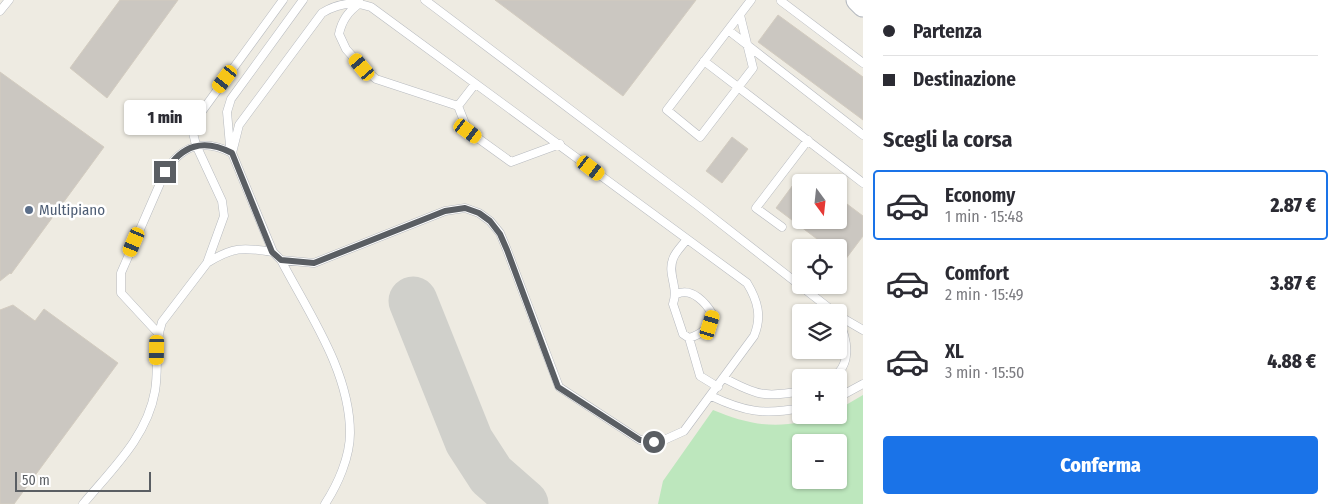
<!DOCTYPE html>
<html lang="it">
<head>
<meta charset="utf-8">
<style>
  body { margin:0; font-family:"Fira Sans Condensed",sans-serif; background:#f2f2f3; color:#2b2b33; height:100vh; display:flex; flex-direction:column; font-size:19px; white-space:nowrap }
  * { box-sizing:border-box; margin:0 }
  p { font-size:16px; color:#7c7c81 }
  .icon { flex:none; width:28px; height:28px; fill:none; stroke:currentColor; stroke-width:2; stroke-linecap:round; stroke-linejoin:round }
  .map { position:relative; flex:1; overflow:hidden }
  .panel { display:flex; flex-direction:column; background:#fff; width:475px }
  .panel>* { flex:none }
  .guide { display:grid; align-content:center; height:110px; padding:0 20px; background:#fff }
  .needle { width:32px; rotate:165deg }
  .buttons { position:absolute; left:792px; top:174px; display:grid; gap:10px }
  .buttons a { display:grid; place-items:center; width:55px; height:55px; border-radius:5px; background:#fff; box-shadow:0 1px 4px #0004; font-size:25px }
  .scale { position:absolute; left:15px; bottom:12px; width:136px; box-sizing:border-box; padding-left:5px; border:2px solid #5a5e63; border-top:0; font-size:14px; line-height:18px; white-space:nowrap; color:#5a5e63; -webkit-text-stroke:4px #fff; paint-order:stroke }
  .end { position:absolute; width:22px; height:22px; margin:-11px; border:6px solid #5a5e63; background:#fff; box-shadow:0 0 0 2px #fff }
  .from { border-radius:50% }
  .bubble { position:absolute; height:35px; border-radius:5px; background:#fff; box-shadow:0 1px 4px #0004; font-size:16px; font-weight:800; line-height:35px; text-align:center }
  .car { position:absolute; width:15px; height:30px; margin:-15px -8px; border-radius:6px; box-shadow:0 0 4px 1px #0007; background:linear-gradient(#f5c518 24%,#345 0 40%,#f5c518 0 76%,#345 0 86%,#f5c518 0) }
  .guide b { display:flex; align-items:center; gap:18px; height:48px; font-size:19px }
  .guide b+b { border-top:1px solid #e1e1e2 }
  .guide i { width:12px; height:12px; background:#2b2b33 }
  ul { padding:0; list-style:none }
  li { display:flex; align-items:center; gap:15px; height:70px; margin:0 10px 8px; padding:0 10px; border:2px solid transparent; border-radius:5px }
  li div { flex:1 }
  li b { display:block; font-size:19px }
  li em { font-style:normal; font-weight:800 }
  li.current { border-color:#1a73e8 }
  li>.icon { width:45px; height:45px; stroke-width:1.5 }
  h2 { padding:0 20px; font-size:22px; line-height:60px }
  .primary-button { display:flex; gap:10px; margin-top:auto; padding:10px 20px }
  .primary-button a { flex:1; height:58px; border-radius:5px; background:#1a73e8; color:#fff; font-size:20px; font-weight:800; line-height:58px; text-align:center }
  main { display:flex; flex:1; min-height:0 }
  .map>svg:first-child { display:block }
</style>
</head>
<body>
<main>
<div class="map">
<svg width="863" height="504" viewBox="0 0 863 504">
  <rect width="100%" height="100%" fill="#eeebe2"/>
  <path fill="#bde7bd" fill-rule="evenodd" d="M863,395V504H658L663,481L713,410C742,422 769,429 801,422C814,420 825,415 839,415V409ZM801,442H839V480H801Z"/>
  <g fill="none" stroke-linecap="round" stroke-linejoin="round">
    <path stroke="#d0d0cb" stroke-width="49" d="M413,301L469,441L491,475L524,504"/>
  </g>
  <path fill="#cbc7c1" stroke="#d3ccc0" d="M120,0H178L107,98L70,68Z
    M495,0H696L623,96Z
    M778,15L863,77V120L758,42Z
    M0,72L104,147L11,274L10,273L0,281Z
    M732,137L748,149L722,183L706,171Z
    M801,174V220H839V198L863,216V236L839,268V248H829L776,208Z
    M13,305L35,321L44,309L118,363L14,504H0V310Z"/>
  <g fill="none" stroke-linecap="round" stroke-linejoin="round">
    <g stroke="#b7babf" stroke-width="9">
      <path id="service" d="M425,0L697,205L834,312
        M781,1L863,63
        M360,3C348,12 342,20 339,34L346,49L362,67L376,79L458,106
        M0,11L9,0
        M740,15L753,68L700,137L667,110L751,0
        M728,30L863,135
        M704,61L863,183
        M458,106L468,131L511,162L560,144
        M458,106L475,84
        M230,146L227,112L231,99L303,0
        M232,153L239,125L322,13C338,3 354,1 371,7L747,283C758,301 762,317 754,336L684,431L664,440H640L559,387L507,250L500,233L490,221L479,213L465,208L445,211L314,263L281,260
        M782,227L756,208L808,140
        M207,263C232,247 243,247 273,252
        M677,294C692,287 706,303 713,315C709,328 702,334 689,338L683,334L673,304C679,287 667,274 673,259C675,252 683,245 687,239
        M839,316L863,330
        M158,333L121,293V273L165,172C182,145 203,138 232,153L273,252L281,260C308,312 350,371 350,433C350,457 338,484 325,504
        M689,338L700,376L718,387
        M724,378C756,395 765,398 801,391
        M831,378C852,367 848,340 839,322
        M711,396C745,412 764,415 801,408
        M839,397L863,384
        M83,504C112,469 147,437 155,391C159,368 154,345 162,322L207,263L224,216L222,201L196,145L193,133L197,118L283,0"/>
    </g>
    <g stroke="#b7bbc1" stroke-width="23">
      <path id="secondary" d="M857,0L863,6"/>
    </g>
    <use href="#service" stroke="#fff" stroke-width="8"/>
    <use href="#secondary" stroke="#fff" stroke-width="21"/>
  </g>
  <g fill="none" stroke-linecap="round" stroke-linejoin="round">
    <path stroke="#5a5e63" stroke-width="6" d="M165,172C182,145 203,138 232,153L272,252L281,260L314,263L445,211L465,208L479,213L490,221L500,234L507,250L558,387L640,440L654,442"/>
  </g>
  <circle fill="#5c6f8a" stroke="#fff" stroke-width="2" cx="29" cy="210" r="5"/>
  <g text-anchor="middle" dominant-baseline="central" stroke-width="5" stroke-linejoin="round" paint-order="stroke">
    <g font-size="15" fill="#4e5e75" stroke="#fff" text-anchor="start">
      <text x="39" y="210">Multipiano</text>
    </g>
  </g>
</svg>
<div class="buttons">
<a><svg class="needle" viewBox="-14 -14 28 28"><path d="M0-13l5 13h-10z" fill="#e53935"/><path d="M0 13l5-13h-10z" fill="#7c7c81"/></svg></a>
<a><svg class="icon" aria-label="locate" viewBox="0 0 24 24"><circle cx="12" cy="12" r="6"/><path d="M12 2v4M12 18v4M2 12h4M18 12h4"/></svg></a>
<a><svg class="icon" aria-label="layers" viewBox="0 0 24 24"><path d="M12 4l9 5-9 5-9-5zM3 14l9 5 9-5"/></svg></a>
<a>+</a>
<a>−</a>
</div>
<div class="scale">50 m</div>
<i class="end from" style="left:654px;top:442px"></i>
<i class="end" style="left:165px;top:172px"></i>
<div class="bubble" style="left:124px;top:100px;width:82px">1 min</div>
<i class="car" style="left:362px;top:67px;rotate:320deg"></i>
<i class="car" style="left:225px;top:79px;rotate:217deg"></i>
<i class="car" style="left:468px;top:131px;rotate:126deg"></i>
<i class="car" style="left:591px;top:168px;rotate:127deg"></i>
<i class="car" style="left:134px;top:242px;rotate:203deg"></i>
<i class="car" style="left:710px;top:325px;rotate:17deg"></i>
<i class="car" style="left:157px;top:350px;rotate:181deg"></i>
</div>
<section class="panel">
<div class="guide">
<b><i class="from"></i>Partenza</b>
<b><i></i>Destinazione</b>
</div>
<h2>Scegli la corsa</h2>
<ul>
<li class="current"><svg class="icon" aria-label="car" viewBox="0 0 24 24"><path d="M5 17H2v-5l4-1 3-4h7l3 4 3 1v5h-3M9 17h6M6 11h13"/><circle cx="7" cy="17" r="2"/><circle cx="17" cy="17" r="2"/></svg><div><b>Economy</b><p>1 min · 15:48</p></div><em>2.87 €</em></li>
<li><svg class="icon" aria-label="car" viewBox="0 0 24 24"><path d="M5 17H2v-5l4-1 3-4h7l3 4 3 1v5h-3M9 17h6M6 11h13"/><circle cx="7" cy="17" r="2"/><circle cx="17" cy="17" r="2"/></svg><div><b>Comfort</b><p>2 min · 15:49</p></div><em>3.87 €</em></li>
<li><svg class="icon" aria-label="car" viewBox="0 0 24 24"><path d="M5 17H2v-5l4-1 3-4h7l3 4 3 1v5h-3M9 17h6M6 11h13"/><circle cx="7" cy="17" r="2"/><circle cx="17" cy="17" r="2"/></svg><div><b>XL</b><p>3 min · 15:50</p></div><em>4.88 €</em></li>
</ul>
<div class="primary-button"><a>Conferma</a></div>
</section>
</main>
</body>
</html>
